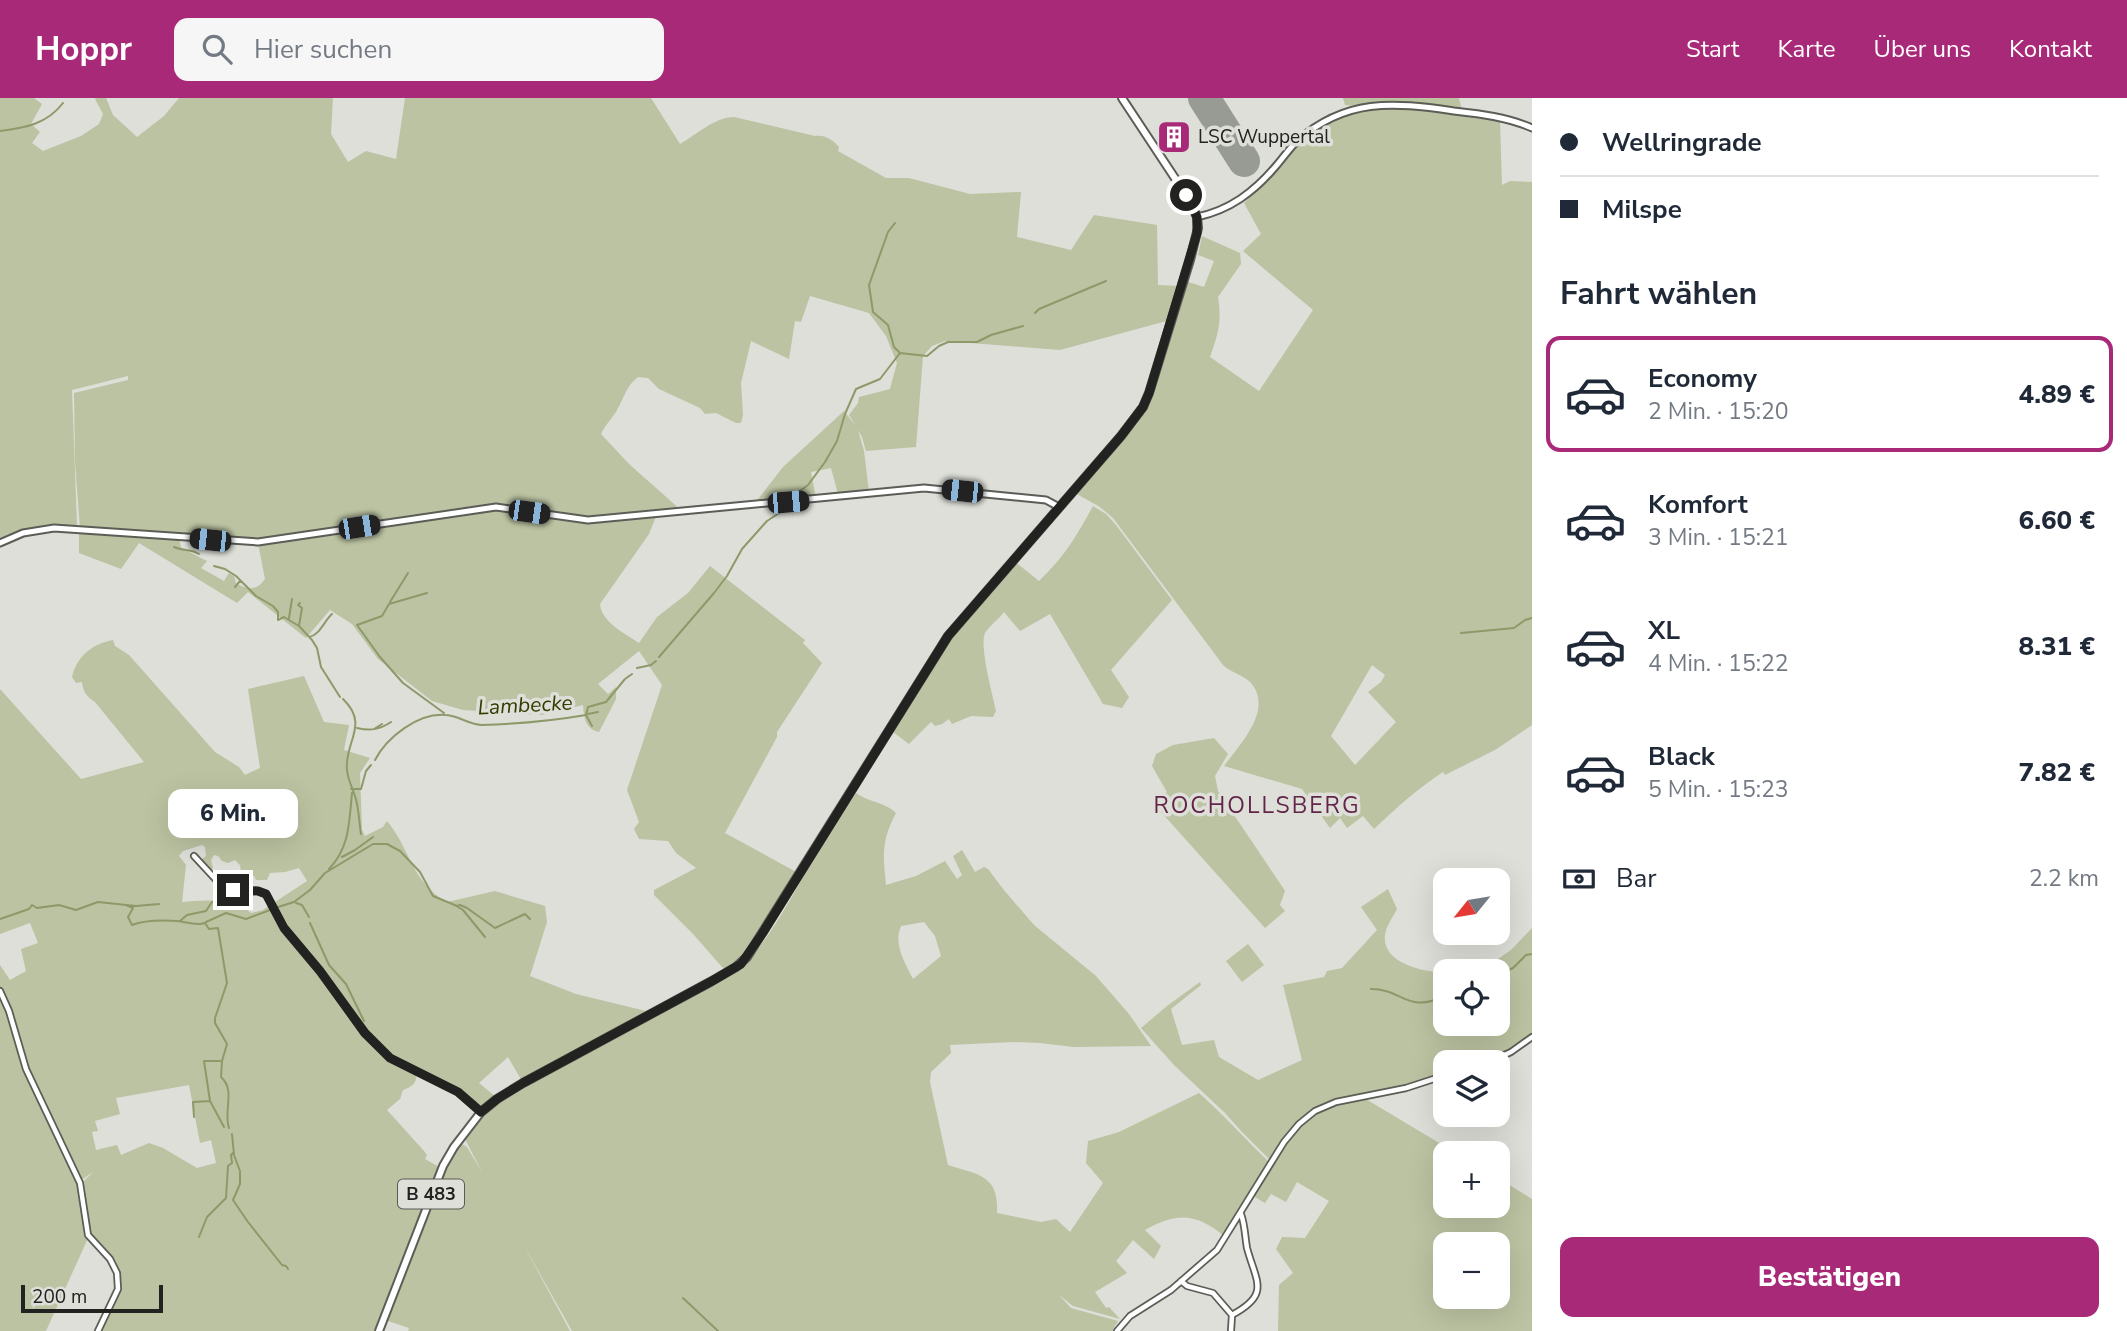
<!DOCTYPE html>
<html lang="de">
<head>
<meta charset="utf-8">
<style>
  body { margin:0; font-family:"Nunito Sans",sans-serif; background:#f6f6f7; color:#1f2937; height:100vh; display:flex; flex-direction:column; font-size:26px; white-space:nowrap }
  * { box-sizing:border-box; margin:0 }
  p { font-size:23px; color:#747a83 }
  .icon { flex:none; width:38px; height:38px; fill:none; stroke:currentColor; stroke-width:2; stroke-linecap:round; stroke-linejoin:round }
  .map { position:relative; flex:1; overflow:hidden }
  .side { display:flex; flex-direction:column; background:#fff; width:595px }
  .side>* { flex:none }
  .top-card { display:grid; align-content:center; height:154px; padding:0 28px; background:#fff }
  .needle { width:46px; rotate:240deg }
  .fabs { position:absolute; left:1433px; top:770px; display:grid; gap:14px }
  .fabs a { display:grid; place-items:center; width:77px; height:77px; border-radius:14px; background:#fff; box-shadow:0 7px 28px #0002; font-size:35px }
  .scale { position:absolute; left:21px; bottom:18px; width:142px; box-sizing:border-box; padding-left:7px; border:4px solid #222220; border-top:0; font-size:19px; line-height:24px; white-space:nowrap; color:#222220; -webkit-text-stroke:5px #dddfd8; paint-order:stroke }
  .end { position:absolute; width:32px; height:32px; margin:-16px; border:9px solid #222220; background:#fff; box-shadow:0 0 0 4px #fff }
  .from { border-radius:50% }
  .bubble { position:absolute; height:49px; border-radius:14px; background:#fff; box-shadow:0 7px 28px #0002; font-size:23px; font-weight:800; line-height:49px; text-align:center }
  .car { position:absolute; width:21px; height:42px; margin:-21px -10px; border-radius:9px; box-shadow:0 0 5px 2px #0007; background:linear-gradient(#222 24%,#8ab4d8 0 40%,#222 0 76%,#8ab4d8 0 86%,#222 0) }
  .top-card b { display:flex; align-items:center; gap:24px; height:66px; font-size:26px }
  .top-card b+b { border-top:2px solid #e0e1e3 }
  .top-card i { width:18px; height:18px; background:#1f2937 }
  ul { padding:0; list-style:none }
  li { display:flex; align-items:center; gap:21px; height:116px; margin:0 14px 10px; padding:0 14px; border:4px solid transparent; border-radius:14px }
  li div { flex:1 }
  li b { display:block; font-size:26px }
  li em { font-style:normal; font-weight:800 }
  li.current { border-color:#a92979 }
  li>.icon { width:63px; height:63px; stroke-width:1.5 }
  h2 { padding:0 28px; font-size:32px; line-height:84px }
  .pay { display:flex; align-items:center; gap:18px; height:77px; padding:0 28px; font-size:26px }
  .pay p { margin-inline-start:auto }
  .action { display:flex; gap:14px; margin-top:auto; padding:14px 28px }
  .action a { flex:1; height:80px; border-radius:14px; background:#a92979; color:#fff; font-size:28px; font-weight:800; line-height:80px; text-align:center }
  header { display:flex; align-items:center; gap:42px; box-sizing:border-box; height:98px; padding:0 35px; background:#a92979; color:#fff }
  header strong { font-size:33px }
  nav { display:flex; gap:38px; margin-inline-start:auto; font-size:24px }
  .search { width:490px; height:63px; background:#f6f6f7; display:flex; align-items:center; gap:18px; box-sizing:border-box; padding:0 24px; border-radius:14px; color:#747a83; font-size:26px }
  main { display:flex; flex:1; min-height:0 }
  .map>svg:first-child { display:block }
</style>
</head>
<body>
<header>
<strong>Hoppr</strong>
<div class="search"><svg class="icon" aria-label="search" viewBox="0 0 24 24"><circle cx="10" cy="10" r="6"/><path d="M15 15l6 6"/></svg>Hier suchen</div>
<nav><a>Start</a><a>Karte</a><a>Über uns</a><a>Kontakt</a></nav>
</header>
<main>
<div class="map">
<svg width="1532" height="1233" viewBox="0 0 1532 1233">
  <rect width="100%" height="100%" fill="#dddfd8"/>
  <path fill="#bbc3a2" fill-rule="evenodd" d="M0,0H34L42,6L31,26L40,34L32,45L43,53L81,38L99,26L103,16L95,1L96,0H106L113,17L137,39L164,18L179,0H333L331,36L348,64L366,53L396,61L405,0H651L680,46C696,37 715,19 734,19L815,38C826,37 831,41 839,49L838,53L886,80H909L970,96L1021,94L1017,139L1071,152L1094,117L1157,127L1158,187L1180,188L1170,222L1060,252L945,243L932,248L923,258L916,349L866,353L862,339L858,332L864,353L869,394L838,396L831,370L811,374L816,400L755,405L783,369L844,313L856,328L849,317L858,305L859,299L890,291L897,265L886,238L869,215L810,198L801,224L795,223L789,261L751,243L741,285L743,317L741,325H736L716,315L705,316L700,310L659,291L648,280L638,279C626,288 624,300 617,312C612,321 605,327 601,336L629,366L682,413L657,416L649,436L600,506C601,524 626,536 639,545L657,519L688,495L710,468L805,542L803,545L822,565L777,634V639L725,735L798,775L745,857L727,872L722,869L694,837L654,797V792L696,770L676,755L668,743L639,741L634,731L639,724L627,692L662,587L639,553L598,586L608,596L616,589V601L599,634C585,631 584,619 583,607L542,617L463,612L432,603L378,561L352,526L330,512L306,540L248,494L237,505L139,445L121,471L79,455V432L179,439L181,450L207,463L201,470L224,483L229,475L234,478L236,485C247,492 257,493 265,481L258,445L241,440L156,433L80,430L75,364L74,295L128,282V278L72,292L77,429H53L0,444Z
    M1343,0H1459L1462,12C1436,8 1409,2 1384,3C1370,3 1357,9 1345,7Z
    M1368,9L1418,10L1500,23L1502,87L1510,83L1532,84V627L1495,652L1445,677L1443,674C1417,691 1396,710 1374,731L1363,718L1347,730L1340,720L1330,730L1302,691L1224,668C1239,647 1274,612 1251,585C1244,577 1231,575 1223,567L1113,420L1100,409L1075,395L1143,310L1185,183L1204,189L1214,163L1198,157L1202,138L1240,155L1241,166L1218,199C1222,224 1218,236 1210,259L1259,293L1313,212L1243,153L1261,136L1244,105L1264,86L1309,36L1339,18ZM1372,567L1385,577L1381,584L1368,594L1396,624L1355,667L1331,638Z
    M1093,408L1106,416L1116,427L1172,502L1111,572L1129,599L1122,610L1103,606L1050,516L1020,533L1004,514C999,521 989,528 985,535C979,548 993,598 996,613L993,619L971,618L952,626L949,621L942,626L935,628L931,624L909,646L893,634L931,566L962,523L1014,463L1039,483C1065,458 1076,439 1093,408Z
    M113,542L115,548L129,557L215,654L239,669L245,677L260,670L248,591L304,578L324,624L349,627L344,652L370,660L360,675L362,732L365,738L383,729L387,723C410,750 411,784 447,804L495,793L545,808L547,824L530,878L576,896L650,914L522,983L508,959L479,985L496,999L481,1013L459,994L417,974C416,985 414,988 403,992L400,1001L387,1012L424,1053L427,1057L425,1061L439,1069L374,1233H99C109,1212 128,1187 112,1164C106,1154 96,1147 89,1138L46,1233H0V895L7,907L25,970L78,1085L88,1135L81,1086L93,1074L80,1083L27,971L12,915L0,890V867L10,882L26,873L21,851L38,845L30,825L0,836V591L81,681L144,664L95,604C87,599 83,594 82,584L76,585L72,579C77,558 92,546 113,542ZM202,747L205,749L206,758L202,761L203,767L208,774L213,770L211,762L214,757L218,758L222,763L228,765L235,762L240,767L241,774L254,778L256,782H267L270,775L285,774L299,770L307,783L272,806L278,820L303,852L284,831L270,807L263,812L251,815C237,799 202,802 182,804L186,767L179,758L183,753ZM189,987L200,1045L211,1042L216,1065L197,1070L163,1050L149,1045L121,1057L117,1047L96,1052L92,1034L98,1033L95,1023L120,1016L116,1000Z
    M1214,640L1228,656L1215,678L1218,693L1285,793L1280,807L1285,813L1265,830L1153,705L1167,694L1152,668L1156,656L1173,647Z
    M856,695C868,704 885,704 896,715C881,743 883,757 886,787L916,778L945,763L957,781L962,777L953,758L962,752L975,774L984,769L988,771L1003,791L1034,827L1096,878L1129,916L1151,948L1074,949L1040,945L1013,944L950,947L951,955L931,974L930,984L948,1067C979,1077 999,1077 997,1115L1041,1124L1056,1121L1070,1134L1103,1085L1086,1065L1088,1043L1119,1034L1199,995C1224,1017 1246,1042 1270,1065L1224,1138C1196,1115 1177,1114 1145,1132L1161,1148L1154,1161L1133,1142L1116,1163L1127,1175L1095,1194L1106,1210L1109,1209L1120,1221L1073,1208L1059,1197L1071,1210L1118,1223L1112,1233H572L522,1144L570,1233H408L409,1230L385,1222L430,1109L450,1059L460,1045L467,1049L482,1074L464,1039C480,1019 498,1005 519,991L741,870C772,840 797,788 819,751C831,732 843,714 856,695ZM924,824L935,838L941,858L913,881C905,865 893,846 901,828Z
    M1388,791L1397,811C1393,819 1386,828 1385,837C1381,865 1425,875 1445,874L1446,926H1498V873H1449L1485,870L1511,852L1532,830V937L1515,950L1489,963L1446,964L1445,975L1409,987L1335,1002L1319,1008L1298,1025L1270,1062L1242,1034L1225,1015L1174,967L1141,930L1167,908L1200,884L1201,887L1171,911L1182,947L1214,942L1219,959L1258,982L1302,962L1283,887L1324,879L1327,873L1342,870L1377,832L1361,809Z
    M1248,846L1264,867L1242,884L1226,863Z
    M1364,1000L1456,1055H1446V1108H1498V1080L1532,1101V1233H1278L1279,1187L1293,1175L1276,1151L1282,1139L1305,1140L1329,1103L1297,1084L1286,1104L1271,1096L1265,1105L1253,1098C1273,1063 1294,1017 1336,1004C1345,1001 1355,1002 1364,1000ZM1446,1146H1498V1199H1446Z"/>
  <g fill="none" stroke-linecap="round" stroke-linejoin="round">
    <path stroke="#8e9969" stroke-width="2" d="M0,33C25,30 47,26 63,5
      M1035,215L1039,211L1106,183
      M900,255L927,258L939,248L948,244H977L991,237L1023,228
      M789,401L808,387L825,364L837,343L845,316L856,291L880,281L900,255L894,249L888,227L873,214L869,187L888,134L895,125
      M789,408L790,406
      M174,449C183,453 192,451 199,456
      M214,468L225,471L236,478L256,498L273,508L278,514V522L284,519L299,528L312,542L317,550L321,569L340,599
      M235,489L240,483
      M427,495L389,506L382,518L357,527L380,559L403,585L444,615
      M390,504L408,475
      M289,520L292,501
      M299,528L302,510L298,507L300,505
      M1461,535L1514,530L1525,522L1532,520
      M309,539C320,537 324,523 332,516
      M659,559L714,495L727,478L742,451L767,423L787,410
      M637,570L651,567L656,563
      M343,601C370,627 344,644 347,672C348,682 352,689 355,698C359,710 359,724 361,736
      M588,616L598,614
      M586,617L592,628
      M357,630C370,633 379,632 391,624
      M374,631L382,626
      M375,662C387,639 418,615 445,617C458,617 469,627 482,627C517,626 551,623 586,617L588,609L606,604L625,581L632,576
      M351,691H361L366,673L371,667
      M342,759L355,752L373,739
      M329,771C350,749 349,724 352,695
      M233,803L243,806
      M296,805L302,807L309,819
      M126,807L133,810L128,819L132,827C145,822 163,822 177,823C187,824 196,828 205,825L209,831L218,830L227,885L215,920V925L227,946L222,963L221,979C236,992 223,1014 229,1030
      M458,809L463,812L485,839
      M275,810L294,804L310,792L325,775L373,746H387L400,753L420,774L433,798L457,808L460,807L467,810L495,830L525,816L530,821
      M0,821L29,811L32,807L37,810L59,807L76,812L98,804L136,808L159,806
      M180,823L187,817L206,813L212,804L227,801
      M206,824L226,815L246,821L270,812
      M310,825L329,867L346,886L364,923
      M1498,877L1513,870L1526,857L1532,856
      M1371,891C1404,891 1407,917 1446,897
      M220,963H204L210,1003L224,1029
      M194,1019L193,1004L210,1003
      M232,1036L234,1057L240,1073V1086L233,1102L248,1124L282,1167L286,1168L288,1171
      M199,1139L207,1119L226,1100L228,1068L232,1065L231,1057L234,1054
      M683,1200L718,1233"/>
    <path stroke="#989a94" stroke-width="32" d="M1204,0L1244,63"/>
    <g stroke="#5b5d57" stroke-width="8">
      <path id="minor" d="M194,758L219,785L233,792L258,793L266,796L284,830L320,873L364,935L390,960L458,994L481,1014
        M0,893L9,913L26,971L80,1085L88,1137L110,1161L117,1175L118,1191L98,1233
        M1489,964L1511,954L1532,939
        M1181,1183L1187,1188L1213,1195L1232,1217
        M1117,1233L1130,1218L1171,1192L1217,1152L1284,1044L1299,1026L1315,1013L1336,1004L1406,990L1446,977
        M1231,1233L1232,1217C1271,1196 1256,1184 1247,1150C1245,1139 1245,1127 1241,1116"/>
    </g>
    <g stroke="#5b5d57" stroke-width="9">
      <path id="tertiary" d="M1197,119C1230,112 1254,94 1276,68C1283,60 1289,51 1297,43C1346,0 1392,4 1454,13C1481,16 1507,19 1532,30
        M0,445L23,435L54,430L258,444L496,409L588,422L924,390L1046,402L1059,409"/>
    </g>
    <g stroke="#5b5d57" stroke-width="10">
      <path id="primary" d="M379,1233L443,1068L454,1049L481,1014L497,1001L523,985L712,883L736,869L747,859L948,538L1121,338L1143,309L1149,295L1190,162L1198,130L1197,119L1190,103L1122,0"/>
    </g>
    <use href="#minor" stroke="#fff" stroke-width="4.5"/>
    <use href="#tertiary" stroke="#fff" stroke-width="5"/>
    <use href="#primary" stroke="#fff" stroke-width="6"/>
  </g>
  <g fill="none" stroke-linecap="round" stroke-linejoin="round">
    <path stroke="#222220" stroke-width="9" d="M233,792L258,793L266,796L284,830L320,873L365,935L390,960L458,994L481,1014L497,1001L523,985L712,883L741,866L762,836L948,538L1121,338L1143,309L1149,295L1197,135V119L1186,97"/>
  </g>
  <defs>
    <g id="building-square" transform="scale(1.75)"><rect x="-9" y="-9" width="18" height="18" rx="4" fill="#a92979" stroke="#dddfd8"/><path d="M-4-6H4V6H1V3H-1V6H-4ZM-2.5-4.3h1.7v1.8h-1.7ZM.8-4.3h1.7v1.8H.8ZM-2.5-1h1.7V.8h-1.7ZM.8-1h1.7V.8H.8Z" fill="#fff"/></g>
  </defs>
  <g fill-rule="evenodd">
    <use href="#building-square" x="1174" y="39"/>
  </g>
  <g text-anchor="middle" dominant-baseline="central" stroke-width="7" stroke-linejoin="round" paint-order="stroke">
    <rect fill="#dddfd8" stroke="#5a5b57" stroke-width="2" x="398" y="1081.5" width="66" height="29" rx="5"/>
    <g font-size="18" font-weight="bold" fill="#222220">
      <text x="431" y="1096">B 483</text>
    </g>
    <g font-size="19" fill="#222220" stroke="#dddfd8" text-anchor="start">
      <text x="1198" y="39">LSC Wuppertal</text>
    </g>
    <g font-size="21" font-style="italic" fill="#333c00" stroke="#dddfd8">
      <text transform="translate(525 607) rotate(-3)">Lambecke</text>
    </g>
    <g font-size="23" letter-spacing="2" fill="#622448" stroke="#dddfd8">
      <text x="1257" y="707">ROCHOLLSBERG</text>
    </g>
  </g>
</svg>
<div class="fabs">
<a><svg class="needle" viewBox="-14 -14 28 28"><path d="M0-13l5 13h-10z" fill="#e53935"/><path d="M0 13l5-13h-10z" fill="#747a83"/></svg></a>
<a><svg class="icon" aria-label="locate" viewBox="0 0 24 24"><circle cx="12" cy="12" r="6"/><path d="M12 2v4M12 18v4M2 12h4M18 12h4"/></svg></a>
<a><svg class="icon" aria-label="layers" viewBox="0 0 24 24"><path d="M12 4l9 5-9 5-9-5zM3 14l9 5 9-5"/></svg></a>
<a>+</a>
<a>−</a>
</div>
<div class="scale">200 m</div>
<i class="end from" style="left:1186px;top:97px"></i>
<i class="end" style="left:233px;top:792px"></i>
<div class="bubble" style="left:168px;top:691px;width:130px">6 Min.</div>
<i class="car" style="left:962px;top:393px;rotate:276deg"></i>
<i class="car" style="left:788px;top:404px;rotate:85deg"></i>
<i class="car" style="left:529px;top:414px;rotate:98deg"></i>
<i class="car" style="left:359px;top:429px;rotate:81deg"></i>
<i class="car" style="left:210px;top:442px;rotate:276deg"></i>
</div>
<section class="side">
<div class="top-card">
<b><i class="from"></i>Wellringrade</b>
<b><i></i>Milspe</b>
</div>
<h2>Fahrt wählen</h2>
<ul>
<li class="current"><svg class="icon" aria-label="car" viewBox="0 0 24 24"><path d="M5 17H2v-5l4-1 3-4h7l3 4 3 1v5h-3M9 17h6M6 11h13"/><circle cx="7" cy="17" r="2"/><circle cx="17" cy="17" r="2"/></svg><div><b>Economy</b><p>2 Min. · 15:20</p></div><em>4.89 €</em></li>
<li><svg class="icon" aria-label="car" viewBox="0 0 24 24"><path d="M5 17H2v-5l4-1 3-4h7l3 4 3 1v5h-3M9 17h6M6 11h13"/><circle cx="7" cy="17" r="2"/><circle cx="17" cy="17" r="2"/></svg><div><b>Komfort</b><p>3 Min. · 15:21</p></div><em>6.60 €</em></li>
<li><svg class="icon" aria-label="car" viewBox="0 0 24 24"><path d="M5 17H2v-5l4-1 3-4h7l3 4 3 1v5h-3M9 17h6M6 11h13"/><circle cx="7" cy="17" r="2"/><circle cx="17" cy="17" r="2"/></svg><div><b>XL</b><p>4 Min. · 15:22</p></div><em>8.31 €</em></li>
<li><svg class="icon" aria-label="car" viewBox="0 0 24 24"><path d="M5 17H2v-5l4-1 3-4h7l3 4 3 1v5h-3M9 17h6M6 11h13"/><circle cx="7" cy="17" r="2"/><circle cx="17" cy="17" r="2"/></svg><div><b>Black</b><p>5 Min. · 15:23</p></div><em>7.82 €</em></li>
</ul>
<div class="pay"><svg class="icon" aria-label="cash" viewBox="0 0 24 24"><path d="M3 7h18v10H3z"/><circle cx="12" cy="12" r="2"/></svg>Bar<p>2.2 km</p></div>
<div class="action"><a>Bestätigen</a></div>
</section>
</main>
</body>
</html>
